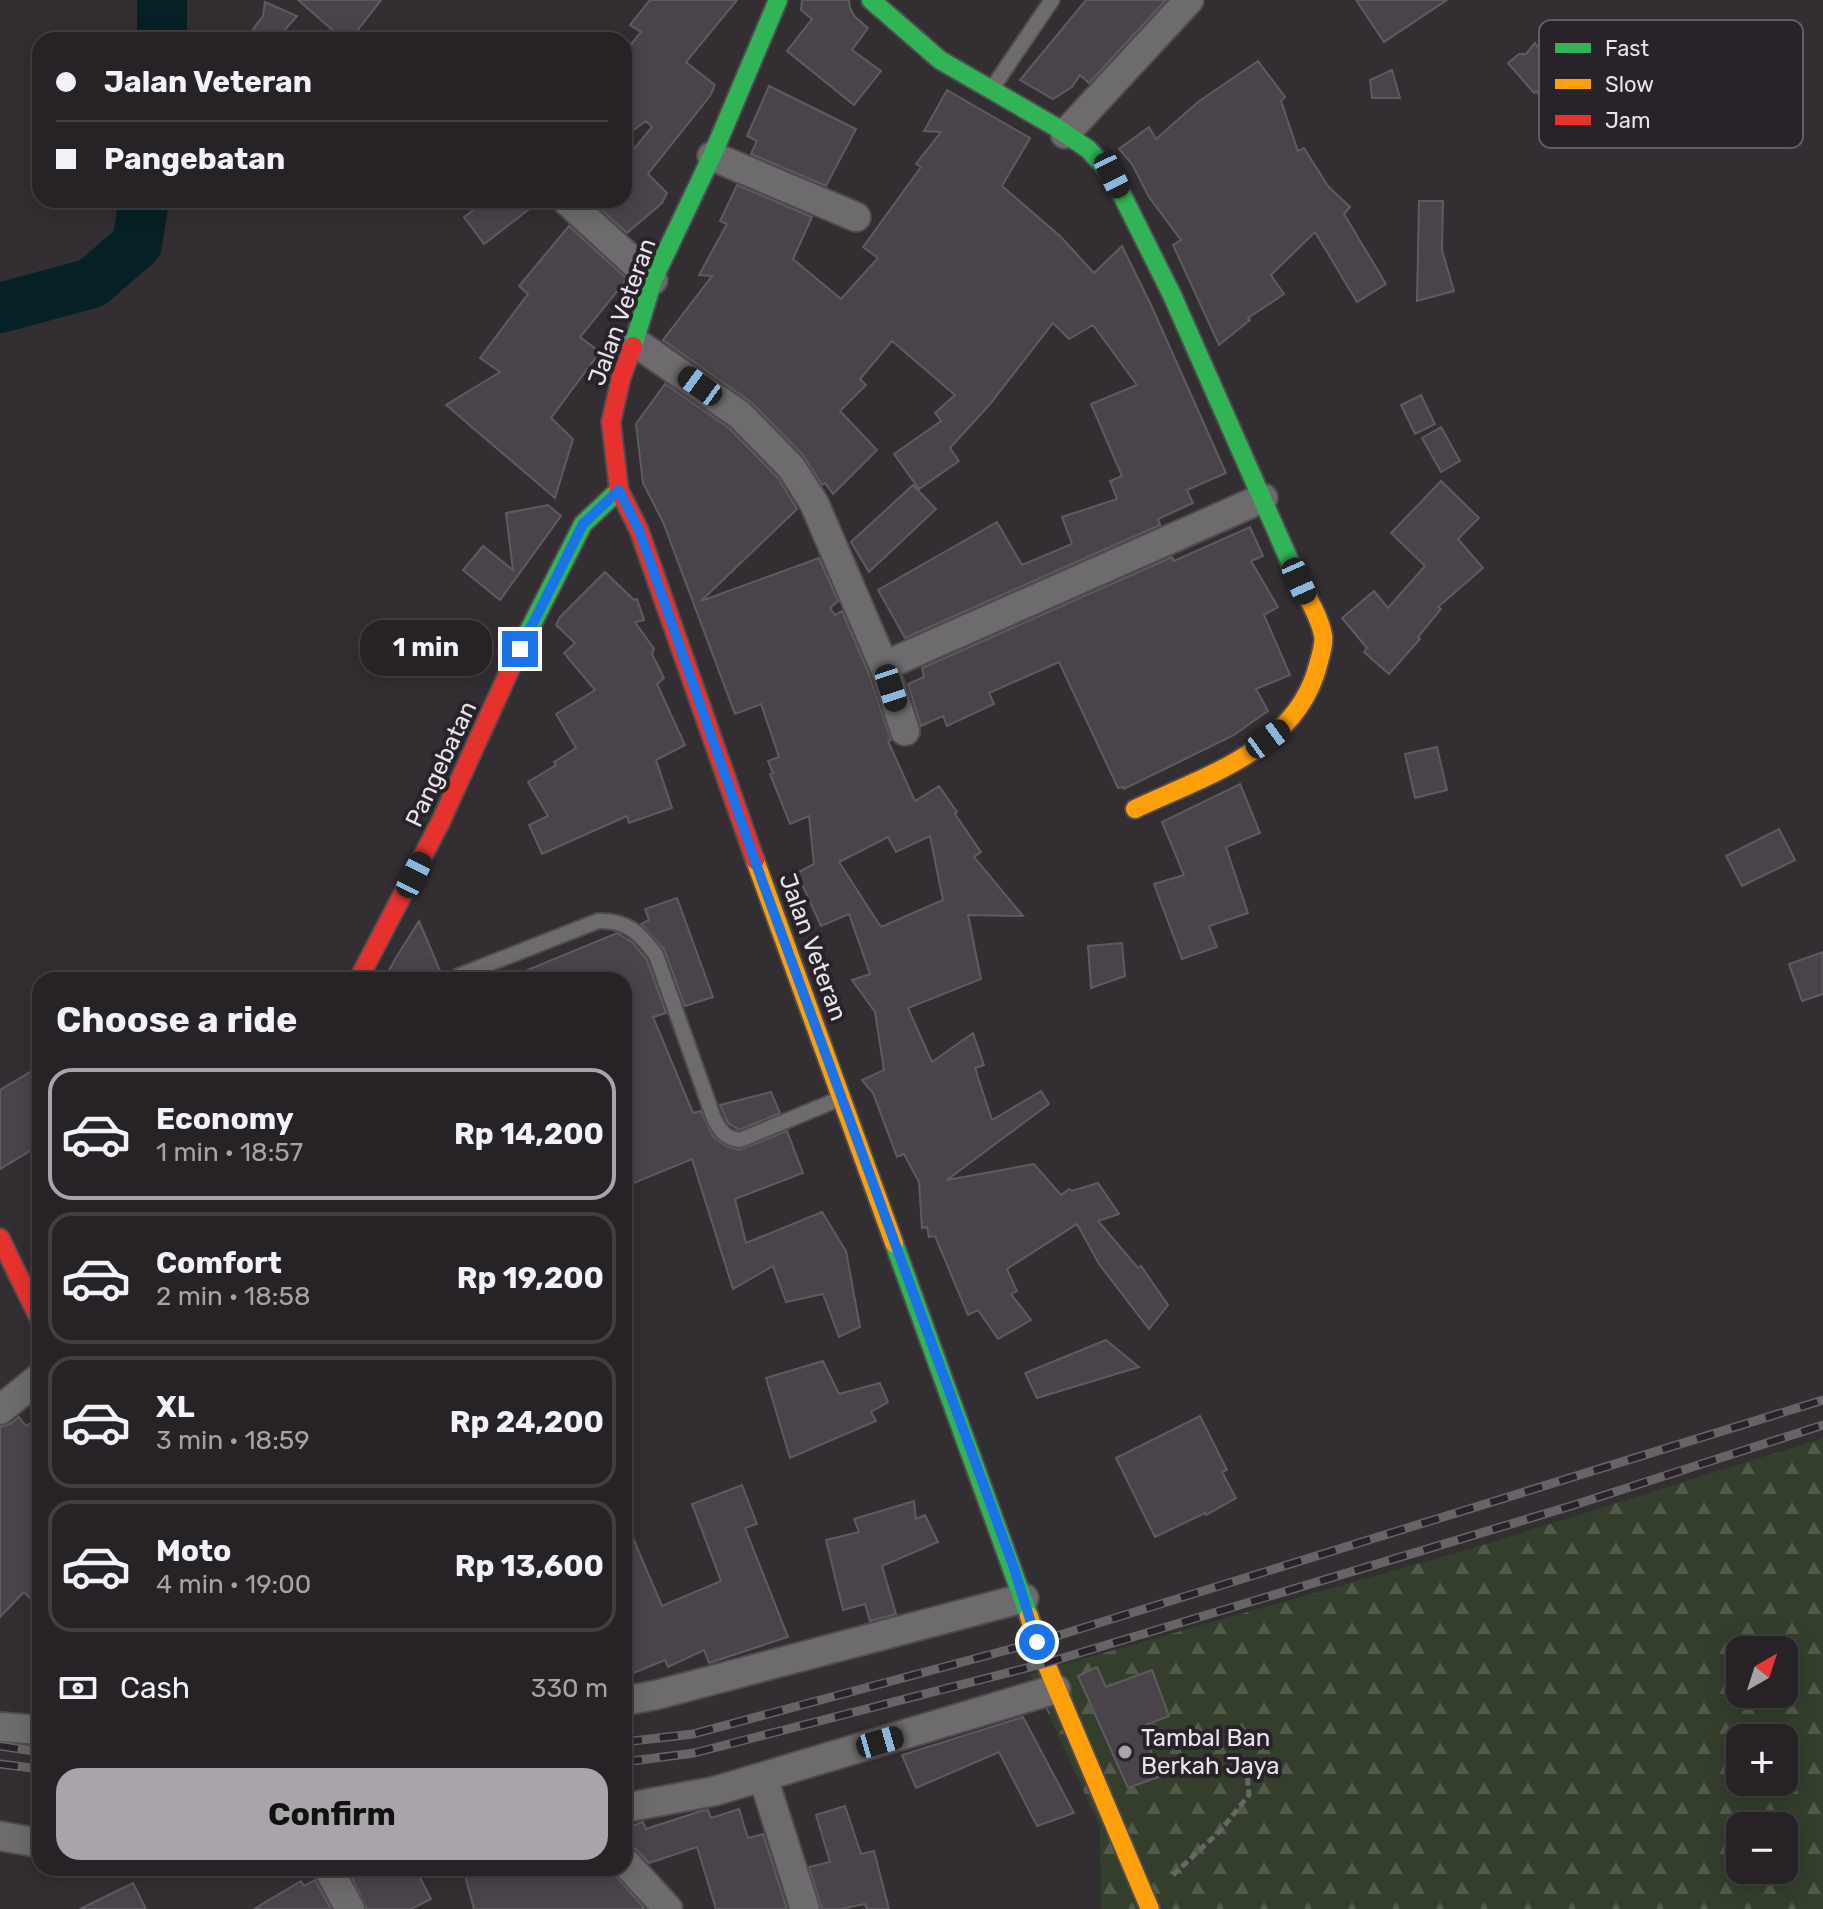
<!DOCTYPE html>
<html lang="en">
<head>
<meta charset="utf-8">
<style>
  body { margin:0; font-family:Rubik,sans-serif; background:#2e2a2e; color:#f1f3f6; height:100vh; display:flex; flex-direction:column; font-size:30px; white-space:nowrap }
  * { box-sizing:border-box; margin:0 }
  p { font-size:26px; color:#a4a4a7 }
  .icon { flex:none; width:44px; height:44px; fill:none; stroke:currentColor; stroke-width:2; stroke-linecap:round; stroke-linejoin:round }
  .map { position:relative; flex:1; overflow:hidden }
  .drawer { position:absolute; left:32px; top:972px; width:600px; height:904px; display:flex; flex-direction:column; background:#262226; border-radius:24px; box-shadow:0 4px 20px #0003,0 0 0 2px #423f43 }
  .drawer>* { flex:none }
  .banner { position:absolute; left:32px; top:32px; width:600px; height:176px; border-radius:24px; box-shadow:0 4px 20px #0003,0 0 0 2px #423f43; display:grid; align-content:center; height:176px; padding:0 24px; background:#262226 }
  .needle { width:52px; rotate:39deg }
  .fabs { position:absolute; left:1726px; top:1636px; display:grid; gap:16px }
  .fabs a { display:grid; place-items:center; width:72px; height:72px; border-radius:16px; background:#262226; box-shadow:0 4px 20px #0003,0 0 0 2px #423f43; font-size:40px }
  .end { position:absolute; width:36px; height:36px; margin:-18px; border:10px solid #1a73e8; background:#fff; box-shadow:0 0 0 4px #fff }
  .from { border-radius:50% }
  .bubble { position:absolute; height:56px; border-radius:24px; background:#262226; box-shadow:0 4px 20px #0003,0 0 0 2px #423f43; font-size:26px; font-weight:700; line-height:56px; text-align:center }
  .car { position:absolute; width:24px; height:48px; margin:-24px -12px; border-radius:10px; box-shadow:0 0 6px 2px #0007; background:linear-gradient(#222 24%,#8ab4d8 0 40%,#222 0 76%,#8ab4d8 0 86%,#222 0) }
  .banner b { display:flex; align-items:center; gap:28px; height:76px; font-size:30px }
  .banner b+b { border-top:2px solid #423f43 }
  .banner i { width:20px; height:20px; background:#f1f3f6 }
  ul { padding:0; list-style:none }
  li { display:flex; align-items:center; gap:24px; height:132px; margin:0 16px 12px; padding:0 8px; border:4px solid #423f43; border-radius:24px }
  li div { flex:1 }
  li b { display:block; font-size:30px }
  li em { font-style:normal; font-weight:700 }
  li.selected { border-color:#a8a4a9 }
  li>.icon { width:72px; height:72px; stroke-width:1.5 }
  h2 { padding:0 24px; font-size:36px; line-height:96px }
  .pay { display:flex; align-items:center; gap:20px; height:88px; padding:0 24px; font-size:30px }
  .pay p { margin-inline-start:auto }
  .primary-button { display:flex; gap:16px; margin-top:auto; padding:16px 24px }
  .primary-button a { flex:1; height:92px; border-radius:24px; background:#a8a4a9; color:#111; font-size:32px; font-weight:700; line-height:92px; text-align:center }
  .map>svg:first-child { display:block }
</style>
</head>
<body>
<div class="map">
<svg width="1823" height="1909" viewBox="0 0 1823 1909">
  <defs>
    <pattern id="forest-firs" width="22" height="20" patternUnits="userSpaceOnUse" patternTransform="scale(2)"><rect width="22" height="20" fill="#333f2c"/><path d="M5 1l3.5 6h-7zM16 11l3.5 6h-7z" fill="#515b4b"/></pattern>
  </defs>
  <rect width="100%" height="100%" fill="#322e32"/>
  <path fill="url(#forest-firs)" fill-rule="evenodd" d="M1823,1438V1909H1101L1100,1827L1030,1674L1483,1545ZM1740,1650H1784V1694H1740ZM1740,1738H1784V1782H1740ZM1740,1826H1784V1870H1740Z"/>
  <g fill="none" stroke-linecap="round" stroke-linejoin="round">
    <path stroke="#062125" stroke-width="50" d="M162,40V0
      M0,308L92,283L137,244L144,200"/>
  </g>
  <path fill="#4a444a" stroke="#5e5b5f" stroke-width="2" fill-rule="evenodd" d="M298,0H381L350,40H344Z
    M650,0H737L686,62L715,85L710,96L648,174L667,193L662,203L627,233L591,200H624V149L629,155L652,127L646,121L624,137V53L641,32L630,25Z
    M802,0H849L850,8L855,17L868,28L852,50L881,71L854,105L787,51L812,19L801,10Z
    M1086,0H1166L1089,83L1080,75L1072,87L1053,99L1020,80Z
    M1356,0H1447L1384,42Z
    M265,2L297,16L276,40L253,29L263,16Z
    M1535,43L1581,107L1560,122L1536,91L1534,93L1508,63L1519,54H1526Z
    M1258,61L1285,97L1281,101L1298,151L1304,148L1328,186L1350,207L1344,214L1386,284L1357,302L1315,232L1271,275L1284,294L1248,318L1250,320L1219,345L1173,245L1181,240L1149,197L1132,164L1119,149L1149,127L1156,139L1198,102Z
    M1392,70L1400,98H1372L1370,80Z
    M769,86L856,129L826,186L751,154L757,141L747,136Z
    M947,90L1030,138L1002,186L1060,236L1094,273L1122,246L1151,305L1226,473L1187,490L1193,503L1158,519L1160,525L905,638L878,590L997,522L1022,565L1072,544L1062,517L1117,499L1110,481L1122,476L1091,404L1137,385L1093,325L1069,339L1053,323L990,404L950,448L959,461L919,489L894,454L941,421L935,413L955,395L892,341L860,379L866,385L840,411L877,450L833,494L825,483L822,485L803,455L752,403L663,340L712,276L699,275L727,224L720,221L737,185L812,217L793,259L841,299L878,258L863,247L921,167L916,164L941,132L924,131Z
    M486,200H541L484,244L464,217Z
    M1419,201H1443L1442,250L1454,291L1417,301Z
    M569,226L627,279L580,337L600,352L551,418L573,439L555,498L446,405L500,372L480,358L528,294L519,286Z
    M665,384L729,428L778,478L797,509L701,601L819,558L838,601L830,608L835,615L842,611L868,672L891,740L888,741L915,801L939,786L957,812L955,814L981,852L974,857L1023,916L968,915L981,979L908,1008L932,1062L973,1033L984,1065L975,1068L992,1120L1041,1091L1049,1104L947,1180L1034,1164L1061,1195L1069,1189L1072,1191L1098,1183L1119,1214L1098,1221L1138,1268L1141,1266L1168,1305L1149,1329L1099,1264L1077,1224L1007,1269L1017,1291L1011,1294L1031,1320L998,1339L978,1310L968,1315L935,1236L929,1237L927,1227L922,1228L919,1182L904,1154L897,1157L873,1093L862,1080L884,1070L875,1012L852,980L870,974L849,914L821,926L797,873L814,864L809,816L790,824L770,774L773,773L768,761L779,757L761,704L735,714L663,522L643,483L636,424ZM930,836L943,900L881,927L839,862L888,837L896,852Z
    M1421,395L1435,424L1415,434L1401,405Z
    M1441,427L1460,461L1441,472L1422,438Z
    M1441,481L1479,518L1458,539L1483,568L1438,607L1441,609L1418,637L1420,639L1389,674L1364,652L1367,648L1342,618L1374,591L1388,608L1425,566L1391,533Z
    M913,485L936,509L869,572L851,542Z
    M548,505L561,516L500,600L463,570L483,546L513,570L506,513Z
    M1250,527L1263,556L1251,561L1278,607L1264,615L1290,675L1256,689L1268,711L1234,735L1124,789L1123,787L1118,788L1059,662L989,693L994,704L947,726L943,716L921,726L908,684L924,677L922,668L1172,557L1174,561Z
    M605,572L634,600L637,599L644,620L635,622L654,649L652,654L664,678L657,684L685,745L656,760L672,808L629,823L627,816L542,854L529,825L548,816L528,782L556,765L554,762L576,748L556,714L595,690L564,653L575,643L556,625L560,617Z
    M1437,747L1447,790L1415,798L1405,754Z
    M1240,784L1260,833L1226,847L1248,913L1209,926L1217,947L1182,959L1154,884L1184,875L1162,822Z
    M1779,829L1795,860L1742,886L1726,856Z
    M677,898L713,997L685,1006L664,949L641,924L649,920L645,909Z
    M419,921L444,980H384L394,961Z
    M617,933L632,942L647,960L666,1013L653,1017L693,1113L701,1111L713,1136L726,1146L739,1150L787,1131L803,1173L735,1199L746,1243L822,1212L846,1251L860,1327L839,1337L823,1294L786,1302L773,1266L733,1289L692,1159L624,1187V980L506,979Z
    M1122,943L1125,976L1091,988L1088,946Z
    M1823,952V994L1802,1001L1789,964Z
    M40,1066V1145L0,1169V1090Z
    M771,1092L780,1113L739,1130L728,1123L720,1105Z
    M1106,1340L1139,1367L1037,1398L1025,1373Z
    M823,1361L839,1394L880,1383L888,1402L871,1412L876,1421L790,1458L766,1378Z
    M1200,1416L1227,1470L1222,1472L1236,1498L1206,1515L1205,1513L1155,1537L1116,1458Z
    M19,1417L26,1426L40,1417V1609L24,1592L0,1617V1427L10,1424Z
    M742,1485L757,1524L745,1528L788,1637L709,1663L704,1650L668,1667L665,1660L631,1674L624,1658V1517L662,1606L721,1581L692,1504Z
    M914,1501L916,1519L925,1515L938,1542L882,1566L896,1614L870,1621L865,1604L843,1610L826,1540L859,1532L854,1519Z
    M1097,1667L1106,1687L1152,1670L1169,1716L1141,1727L1161,1776L1128,1788L1078,1676Z
    M1023,1717L1074,1813L1037,1826L999,1752L916,1788L902,1755Z
    M845,1806L861,1854L874,1851L889,1909H867L865,1904L840,1909H822L809,1867L830,1862L816,1815Z
    M739,1809L748,1838L763,1834L787,1909H716L697,1847L649,1863L636,1849L624,1844V1829L643,1822L646,1829L701,1811L708,1810L711,1818Z
    M347,1868H415L431,1899L411,1909H367Z
    M463,1868H609L645,1909H474Z
    M315,1880L331,1909H254L301,1881L304,1886Z
    M133,1883L146,1909H80Z"/>
  <g fill="none" stroke-linecap="round" stroke-linejoin="round">
    <g stroke="#4f4c4f" stroke-width="18">
      <path id="lane" d="M993,87L1052,0
        M458,976L598,921C627,920 640,933 656,955L713,1116C719,1130 725,1138 740,1140L839,1099"/>
    </g>
    <g stroke="#4f4c4f" stroke-width="32">
      <path id="street" d="M1065,134L1189,0
        M712,156L856,217
        M566,200L653,280
        M635,342L740,415L791,467L814,503L884,666L905,731
        M884,666L1263,498
        M0,1410L40,1377
        M624,1701L656,1695L1024,1598
        M0,1727L40,1730
        M763,1777L805,1909
        M624,1808L715,1791L1056,1689
        M0,1836L40,1843
        M624,1861L668,1909
        M328,1868L350,1909"/>
    </g>
    <g stroke="#4f4c4f" stroke-width="22">
      <path id="fast" d="M871,0L940,60L1054,126L1088,149L1112,175L1172,295L1295,573
        M633,346L653,280L712,156L778,0
        M519,650L583,524L619,490
        M894,1243L1029,1616"/>
    </g>
    <g stroke="#4f4c4f" stroke-width="22">
      <path id="slow" d="M1135,809C1205,776 1297,749 1318,665C1320,657 1325,644 1323,635C1319,614 1304,592 1295,573
        M755,860L894,1243
        M1029,1616L1037,1642L1150,1909"/>
    </g>
    <g stroke="#4f4c4f" stroke-width="22">
      <path id="jam" d="M633,346L621,378L611,422L619,490L639,530L755,860
        M358,980L440,823L519,650
        M0,1238L40,1320"/>
    </g>
    <path stroke="#686668" stroke-width="5" stroke-dasharray="8 4" stroke-linecap="butt" d="M1173,1875L1220,1831L1249,1795L1246,1762"/>
    <use href="#lane" stroke="#6e6b6e" stroke-width="14"/>
    <use href="#street" stroke="#6e6b6e" stroke-width="28"/>
    <use href="#fast" stroke="#30b455" stroke-width="18"/>
    <use href="#slow" stroke="#ff9f0a" stroke-width="18"/>
    <use href="#jam" stroke="#e5322d" stroke-width="18"/>
    <g stroke="#666466" stroke-width="9">
      <path id="rail" d="M624,1742L693,1734L1037,1642L1823,1400
        M0,1746L40,1752
        M624,1762L694,1753L1046,1663L1571,1506L1823,1425
        M0,1764L40,1769"/>
    </g>
    <use href="#rail" stroke="#29222a" stroke-width="6" stroke-dasharray="18" stroke-linecap="butt"/>
  </g>
  <g fill="none" stroke-linecap="round" stroke-linejoin="round">
    <path stroke="#1a73e8" stroke-width="10" d="M520,649L583,524L619,490L639,530L760,875L1014,1568L1037,1642"/>
  </g>
  <circle fill="#a8a4a9" stroke="#29222a" stroke-width="3" cx="1125" cy="1752" r="8"/>
  <g text-anchor="middle" dominant-baseline="central" stroke-width="8" stroke-linejoin="round" paint-order="stroke">
    <g font-size="24" fill="#e8e4e9" stroke="#29222a">
      <text transform="translate(622 312) rotate(-70)">Jalan Veteran</text>
      <text transform="translate(441 764) rotate(-65)">Pangebatan</text>
      <text transform="translate(813 947) rotate(70)">Jalan Veteran</text>
    </g>
    <g font-size="24" fill="#e8e4e9" stroke="#29222a" text-anchor="start">
      <text x="1141" y="1738">Tambal Ban<tspan x="1141" dy="28">Berkah Jaya</tspan></text>
    </g>
  </g>
  <rect x="1539" y="20" width="264" height="128" rx="12" fill="#29222a" stroke="#625c63" stroke-width="2"/>
  <rect x="1555" y="43" width="36" height="10" fill="#30b455"/>
  <rect x="1555" y="79" width="36" height="10" fill="#ff9f0a"/>
  <rect x="1555" y="115" width="36" height="10" fill="#e5322d"/>
  <g font-size="22" fill="#e8e4e9">
    <text x="1605" y="56">Fast</text>
    <text x="1605" y="92">Slow</text>
    <text x="1605" y="128">Jam</text>
  </g>
</svg>
<div class="fabs">
<a><svg class="needle" viewBox="-14 -14 28 28"><path d="M0-13l5 13h-10z" fill="#e53935"/><path d="M0 13l5-13h-10z" fill="#a4a4a7"/></svg></a>
<a>+</a>
<a>−</a>
</div>
<i class="end from" style="left:1037px;top:1642px"></i>
<i class="end" style="left:520px;top:649px"></i>
<div class="bubble" style="left:360px;top:620px;width:132px">1 min</div>
<i class="car" style="left:1112px;top:175px;rotate:154deg"></i>
<i class="car" style="left:700px;top:386px;rotate:306deg"></i>
<i class="car" style="left:1299px;top:581px;rotate:156deg"></i>
<i class="car" style="left:891px;top:688px;rotate:162deg"></i>
<i class="car" style="left:1268px;top:739px;rotate:54deg"></i>
<i class="car" style="left:414px;top:875px;rotate:26deg"></i>
<i class="car" style="left:880px;top:1742px;rotate:74deg"></i>
<div class="banner">
<b><i class="from"></i>Jalan Veteran</b>
<b><i></i>Pangebatan</b>
</div>
<section class="drawer">
<h2>Choose a ride</h2>
<ul>
<li class="selected"><svg class="icon" aria-label="car" viewBox="0 0 24 24"><path d="M5 17H2v-5l4-1 3-4h7l3 4 3 1v5h-3M9 17h6M6 11h13"/><circle cx="7" cy="17" r="2"/><circle cx="17" cy="17" r="2"/></svg><div><b>Economy</b><p>1 min · 18:57</p></div><em>Rp 14,200</em></li>
<li><svg class="icon" aria-label="car" viewBox="0 0 24 24"><path d="M5 17H2v-5l4-1 3-4h7l3 4 3 1v5h-3M9 17h6M6 11h13"/><circle cx="7" cy="17" r="2"/><circle cx="17" cy="17" r="2"/></svg><div><b>Comfort</b><p>2 min · 18:58</p></div><em>Rp 19,200</em></li>
<li><svg class="icon" aria-label="car" viewBox="0 0 24 24"><path d="M5 17H2v-5l4-1 3-4h7l3 4 3 1v5h-3M9 17h6M6 11h13"/><circle cx="7" cy="17" r="2"/><circle cx="17" cy="17" r="2"/></svg><div><b>XL</b><p>3 min · 18:59</p></div><em>Rp 24,200</em></li>
<li><svg class="icon" aria-label="car" viewBox="0 0 24 24"><path d="M5 17H2v-5l4-1 3-4h7l3 4 3 1v5h-3M9 17h6M6 11h13"/><circle cx="7" cy="17" r="2"/><circle cx="17" cy="17" r="2"/></svg><div><b>Moto</b><p>4 min · 19:00</p></div><em>Rp 13,600</em></li>
</ul>
<div class="pay"><svg class="icon" aria-label="cash" viewBox="0 0 24 24"><path d="M3 7h18v10H3z"/><circle cx="12" cy="12" r="2"/></svg>Cash<p>330 m</p></div>
<div class="primary-button"><a>Confirm</a></div>
</section>
</div>
</body>
</html>
